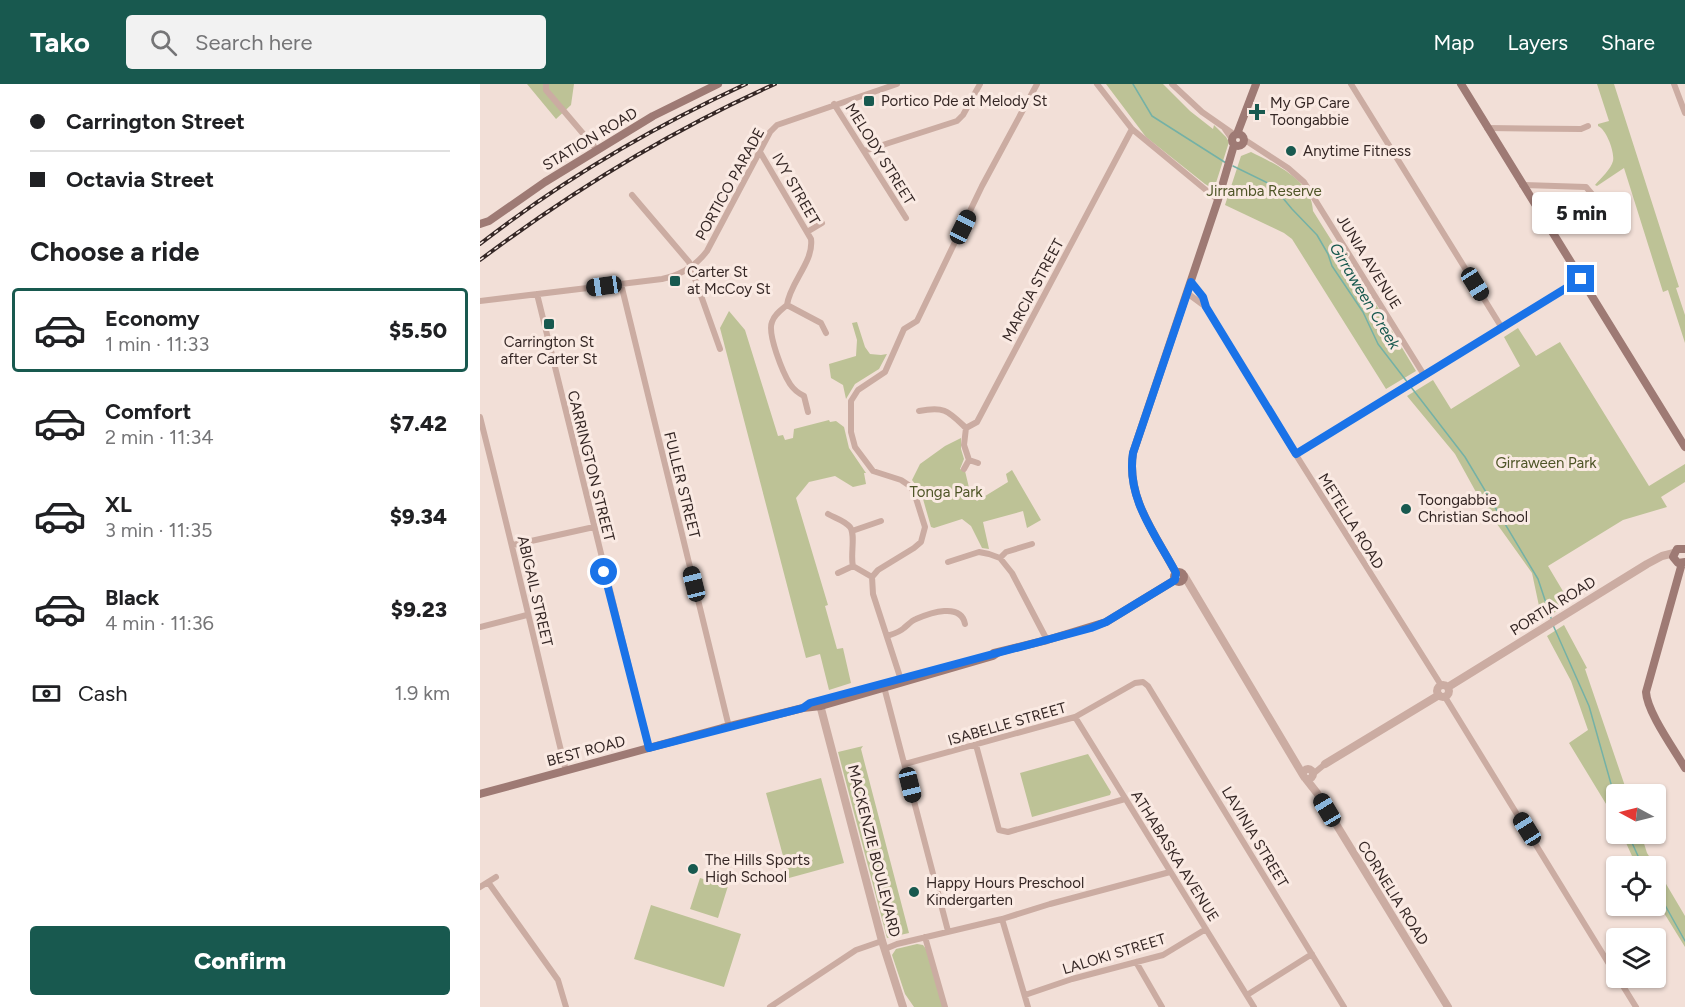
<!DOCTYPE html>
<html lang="en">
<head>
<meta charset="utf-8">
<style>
  body { margin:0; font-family:Figtree,sans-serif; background:#f2f2f2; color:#202124; height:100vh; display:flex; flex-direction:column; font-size:22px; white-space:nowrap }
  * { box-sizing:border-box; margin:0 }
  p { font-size:20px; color:#757577 }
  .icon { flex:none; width:33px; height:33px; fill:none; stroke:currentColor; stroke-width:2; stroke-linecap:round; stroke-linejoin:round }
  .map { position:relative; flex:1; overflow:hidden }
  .sheet { display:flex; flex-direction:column; background:#fff; width:480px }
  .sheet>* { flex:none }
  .banner { display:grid; align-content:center; height:132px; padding:0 30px; background:#fff }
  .needle { width:39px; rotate:277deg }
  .fabs { position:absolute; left:1126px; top:700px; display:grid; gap:12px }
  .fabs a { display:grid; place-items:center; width:60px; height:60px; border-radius:6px; background:#fff; box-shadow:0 2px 4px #0004; font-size:30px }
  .end { position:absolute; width:27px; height:27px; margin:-14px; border:8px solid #1a73e8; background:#fff; box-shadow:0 0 0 3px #fff }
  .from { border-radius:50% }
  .bubble { position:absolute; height:42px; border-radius:6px; background:#fff; box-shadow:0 2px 4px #0004; font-size:20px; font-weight:800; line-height:42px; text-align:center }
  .car { position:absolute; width:18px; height:36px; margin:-18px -9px; border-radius:8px; box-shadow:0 0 4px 2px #0007; background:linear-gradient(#222 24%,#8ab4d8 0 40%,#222 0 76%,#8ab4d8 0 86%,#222 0) }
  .banner b { display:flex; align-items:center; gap:21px; height:57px; font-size:22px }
  .banner b+b { border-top:2px solid #e0e0e0 }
  .banner i { width:15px; height:15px; background:#202124 }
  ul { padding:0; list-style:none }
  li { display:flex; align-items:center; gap:18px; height:84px; margin:0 12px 9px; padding:0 18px; border:3px solid transparent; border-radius:6px }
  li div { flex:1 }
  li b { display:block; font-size:22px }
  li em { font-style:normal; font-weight:800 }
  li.active { border-color:#18594f }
  li>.icon { width:54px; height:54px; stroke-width:1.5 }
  h2 { padding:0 30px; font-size:27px; line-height:72px }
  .pay { display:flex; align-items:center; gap:15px; height:66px; padding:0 30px; font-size:22px }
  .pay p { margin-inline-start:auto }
  .cta { display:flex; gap:12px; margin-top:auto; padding:12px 30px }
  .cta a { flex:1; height:69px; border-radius:6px; background:#18594f; color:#fff; font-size:24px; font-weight:800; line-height:69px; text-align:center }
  header { display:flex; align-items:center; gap:36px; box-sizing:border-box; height:84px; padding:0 30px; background:#18594f; color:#fff }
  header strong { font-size:28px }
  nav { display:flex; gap:33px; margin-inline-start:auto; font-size:21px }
  .search { width:420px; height:54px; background:#f2f2f2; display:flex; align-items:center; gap:15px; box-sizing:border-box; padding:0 21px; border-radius:6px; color:#757577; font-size:22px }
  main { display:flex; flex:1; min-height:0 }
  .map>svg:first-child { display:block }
</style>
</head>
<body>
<header>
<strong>Tako</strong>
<div class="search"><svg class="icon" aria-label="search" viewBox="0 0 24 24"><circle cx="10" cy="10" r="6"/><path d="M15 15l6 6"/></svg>Search here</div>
<nav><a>Map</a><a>Layers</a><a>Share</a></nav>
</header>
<main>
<section class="sheet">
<div class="banner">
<b><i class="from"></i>Carrington Street</b>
<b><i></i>Octavia Street</b>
</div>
<h2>Choose a ride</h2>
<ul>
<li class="active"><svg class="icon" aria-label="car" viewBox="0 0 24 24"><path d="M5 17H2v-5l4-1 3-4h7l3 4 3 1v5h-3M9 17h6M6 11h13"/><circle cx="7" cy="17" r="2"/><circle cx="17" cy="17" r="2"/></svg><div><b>Economy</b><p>1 min · 11:33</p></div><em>$5.50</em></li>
<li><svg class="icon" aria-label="car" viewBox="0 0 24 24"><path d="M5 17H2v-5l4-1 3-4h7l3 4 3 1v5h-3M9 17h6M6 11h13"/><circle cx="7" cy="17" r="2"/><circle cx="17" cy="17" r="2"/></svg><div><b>Comfort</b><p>2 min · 11:34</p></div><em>$7.42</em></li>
<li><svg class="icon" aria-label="car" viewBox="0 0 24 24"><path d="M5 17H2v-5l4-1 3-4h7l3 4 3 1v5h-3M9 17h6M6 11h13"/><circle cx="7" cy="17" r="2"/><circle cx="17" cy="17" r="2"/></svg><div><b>XL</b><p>3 min · 11:35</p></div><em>$9.34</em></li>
<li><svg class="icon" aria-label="car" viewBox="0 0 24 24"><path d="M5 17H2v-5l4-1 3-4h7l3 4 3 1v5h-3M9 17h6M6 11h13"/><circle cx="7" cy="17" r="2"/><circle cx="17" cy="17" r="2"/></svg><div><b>Black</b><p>4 min · 11:36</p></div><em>$9.23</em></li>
</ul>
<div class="pay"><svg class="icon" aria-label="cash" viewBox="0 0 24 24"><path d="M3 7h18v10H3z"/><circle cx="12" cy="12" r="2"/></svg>Cash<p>1.9 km</p></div>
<div class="cta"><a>Confirm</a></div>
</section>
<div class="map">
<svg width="1205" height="923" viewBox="0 0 1205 923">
  <rect width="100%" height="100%" fill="#f2dfd7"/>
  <path fill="#bdc296" d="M47,0H94L91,21L76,35Z
    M626,0H683L710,27L733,45L734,41L746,53L749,58L735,102L730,103L725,100L666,53Z
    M1117,0H1134L1199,203L1196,204L1205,231V259L1188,206L1183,208L1144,84L1117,102L1115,101C1121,94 1131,85 1133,77C1135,68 1126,45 1118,42V40L1129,37Z
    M771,68C795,80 832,96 833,127L885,210L894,217L936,287L906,305L812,155L804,149L745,121L761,72Z
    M249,227L265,246L298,352L303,351L305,356L313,354L314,345L349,336L350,338L356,337L364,343L369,364L386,389H384L386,400L373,403L355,392L329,398L316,414L348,521L345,522L357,565L363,564L371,599L349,606L340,570L326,574L240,244Z
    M377,238L385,263L390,270L401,271L407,270L399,285L375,300L366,315L363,301L351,294L349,280L376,272L377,256L372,239Z
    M1038,244L1056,272L1080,258L1169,402L1205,380V398L1181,413L1187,423L1143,436L1068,482L1090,519L1062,536L1052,489L1002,419L975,370L927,312L953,296L971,325L1040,282L1024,253Z
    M481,354V365L484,375L480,385L485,387L491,412L497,417L528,398L526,390L532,386L561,436L547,444L543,427L503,438L509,465L502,464L491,442L482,435L454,444L451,443L441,408L432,396L440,380L465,362Z
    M1084,541L1107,584L1105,585L1148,711H1137V738L1089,659L1108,646L1091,597L1067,552Z
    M383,662L381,665L429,849L407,854L358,668Z
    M608,670L631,708L630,711L552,733L540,689Z
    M341,694L364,779L309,794L286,709Z
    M1142,750H1161L1167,769L1176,783H1157Z
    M1176,783L1205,832V863L1176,816Z
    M220,794L248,802L238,834L210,825Z
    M171,821L261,850L244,903L154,875Z
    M437,860L443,861L446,865L463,923H434L425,910L412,871L416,865Z"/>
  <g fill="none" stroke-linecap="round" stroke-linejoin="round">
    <path stroke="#74b1a6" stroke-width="1.5" d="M653,0L672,32L746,79
      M753,82L792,101L812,125L837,151L848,170L852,182L883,228L898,260L928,299
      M931,303L985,373L1058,495L1072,537
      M1073,541L1109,622L1137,721
      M1148,750L1163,783
      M1176,805L1205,857"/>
    <path stroke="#cbaca2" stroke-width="6" d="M66,0V6L117,66
      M617,0L652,45L738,116
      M692,0L722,28L755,51
      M871,0L1022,244
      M1194,0L1205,29
      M354,20L426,134
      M1007,44L1101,45L1108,42
      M745,45L752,55
      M765,56L808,84L824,98L944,291
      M384,67L477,37L483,31L500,0
      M280,68L331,155C334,178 310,198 307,221
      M1042,101L1106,103L1117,116
      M152,111L209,178L240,265
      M327,148L342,139
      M711,198L723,213L726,223L811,363L961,601
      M141,200L249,643
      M707,209L726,223
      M57,210L169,664
      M0,217L182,195C201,191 215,183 227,167L290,48L297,41L417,0
      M307,221C301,226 294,231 292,238C287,250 303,289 310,300C314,306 318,309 324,312L328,328
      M307,221L341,239L346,249
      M439,327C465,322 468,327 486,344
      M0,333C30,451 57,569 86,687
      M816,370L1101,195
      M489,376L498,379
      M484,385L489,376L484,361L486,344L497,338L652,45
      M348,430C355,434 364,436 370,443C376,451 370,471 373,482L392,493
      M372,447L401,437
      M33,461L114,443
      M520,474L526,468L552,460
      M468,478L499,468L509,470L520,474L532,489L567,556
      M358,489L373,482
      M392,493L398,486L434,464L441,458L445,443L434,408L430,402L421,396L393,387L375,363L371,348V317L378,306L405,288L424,245L437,237L502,102L557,0
      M392,493L393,510L422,599
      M0,543L47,531
      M407,552C413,550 420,548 424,544C428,541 431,537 436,535C450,529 481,518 485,540
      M403,599L468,847
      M965,613L1137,893
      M595,633L774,923
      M496,661L519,746L528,748L645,715
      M425,680L595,633L655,599L663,598L668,602L864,923
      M833,690L845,680
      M8,798L78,896L86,923
      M0,803L16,793
      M522,835L548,923
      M445,853L465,923
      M405,865L417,860L522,835L570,820L690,788
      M656,878L682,923
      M1138,894L1156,923
      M545,911L592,895L683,871L726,845
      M767,911L832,870
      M290,923L376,866L402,857"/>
    <path stroke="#cbaca2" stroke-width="8" d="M705,493L823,691
      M957 607a6 6 0 1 1 12 0a6 6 0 1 1-12 0Z
      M968,603L1167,480L1182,472L1194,469
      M339,617L402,857L423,923
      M845,680L959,611
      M823 690a5 5 0 1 1 10 0a5 5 0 1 1-10 0Z
      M826,695L837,709L968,923"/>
    <path stroke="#9e7a74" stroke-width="8" d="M981,0L1205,363
      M752 56a6 6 0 1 1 12 0a6 6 0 1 1-12 0Z
      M757,50L776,0
      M0,140L9,137L65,98L173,32L238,0
      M1205,478L1198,479L1193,473L1197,465H1205
      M1202,479L1166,608C1167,628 1194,665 1205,684
      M694 493a5 5 0 1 1 10 0a5 5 0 1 1-10 0Z
      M696,489C676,451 646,414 653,369L738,116L754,61
      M514,569L567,556L626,538L695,496
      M0,710L242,644L323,624L341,622L513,572L519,568"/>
    <g stroke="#352725" stroke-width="4">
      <path id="rail" d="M0,160C81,97 173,43 266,0
        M0,176C92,107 190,47 295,0"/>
    </g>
    <use href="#rail" stroke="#faeae3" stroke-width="1.5" stroke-dasharray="4.5" stroke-linecap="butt"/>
  </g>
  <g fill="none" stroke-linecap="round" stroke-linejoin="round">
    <path stroke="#1a73e8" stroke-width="8" d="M124,488L169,664L323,624L330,619L611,544L626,538L695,496L696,489C676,451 646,415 653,369L711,198L723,213L726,223L816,370L1101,195"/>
  </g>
  <g fill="#18594f" stroke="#faeae3" stroke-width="2">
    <rect x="383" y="11" width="12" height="12" rx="3"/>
    <path d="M774 19h6v6h6v6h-6v6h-6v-6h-6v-6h6z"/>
    <circle cx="811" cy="67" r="6"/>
    <rect x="189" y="191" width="12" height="12" rx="3"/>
    <rect x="63" y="234" width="12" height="12" rx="3"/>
    <circle cx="926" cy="425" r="6"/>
    <circle cx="213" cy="785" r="6"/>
    <circle cx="434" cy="808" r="6"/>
  </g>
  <g text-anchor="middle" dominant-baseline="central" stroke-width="6" stroke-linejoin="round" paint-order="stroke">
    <g font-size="15" fill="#352725" stroke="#faeae3" text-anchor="start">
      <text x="401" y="17">Portico Pde at Melody St</text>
      <text x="790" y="19">My GP Care<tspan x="790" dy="17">Toongabbie</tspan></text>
      <text x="823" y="67">Anytime Fitness</text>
      <text x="207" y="188">Carter St<tspan x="207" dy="17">at McCoy St</tspan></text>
      <text x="69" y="258" text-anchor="middle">Carrington St<tspan x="69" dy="17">after Carter St</tspan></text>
      <text x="938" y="416">Toongabbie<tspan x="938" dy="17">Christian School</tspan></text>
      <text x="225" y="776">The Hills Sports<tspan x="225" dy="17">High School</tspan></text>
      <text x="446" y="799">Happy Hours Preschool<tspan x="446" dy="17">Kindergarten</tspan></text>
    </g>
    <g font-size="15" fill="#352725" stroke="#faeae3">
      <text transform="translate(110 55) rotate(-31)">STATION ROAD</text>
      <text transform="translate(400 70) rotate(58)">MELODY STREET</text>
      <text transform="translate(250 100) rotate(-61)">PORTICO PARADE</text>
      <text transform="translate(316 105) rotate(60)">IVY STREET</text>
      <text transform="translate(889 178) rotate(58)">JUNIA AVENUE</text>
      <text transform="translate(553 206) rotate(-62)">MARCIA STREET</text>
      <text transform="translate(111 382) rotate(76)">CARRINGTON STREET</text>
      <text transform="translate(202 401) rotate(76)">FULLER STREET</text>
      <text transform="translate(871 437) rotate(58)">METELLA ROAD</text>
      <text transform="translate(55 507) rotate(77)">ABIGAIL STREET</text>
      <text transform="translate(1073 522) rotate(-32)">PORTIA ROAD</text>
      <text transform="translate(527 640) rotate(-16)">ISABELLE STREET</text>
      <text transform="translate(106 667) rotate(-15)">BEST ROAD</text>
      <text transform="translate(775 753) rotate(59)">LAVINIA STREET</text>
      <text transform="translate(394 767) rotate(76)">MACKENZIE BOULEVARD</text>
      <text transform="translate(695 772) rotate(58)">ATHABASKA AVENUE</text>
      <text transform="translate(913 809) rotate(58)">CORNELIA ROAD</text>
      <text transform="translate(634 870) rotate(-17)">LALOKI STREET</text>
    </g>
    <g font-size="15" fill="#4e5527" stroke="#faeae3">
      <text x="784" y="107">Jirramba Reserve</text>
      <text x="1066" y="379">Girraween Park</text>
      <text x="466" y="408">Tonga Park</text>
    </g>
    <g font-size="16" font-style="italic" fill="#18594f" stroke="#faeae3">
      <text transform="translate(885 212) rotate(59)">Girraween Creek</text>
    </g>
  </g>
</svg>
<div class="fabs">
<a><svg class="needle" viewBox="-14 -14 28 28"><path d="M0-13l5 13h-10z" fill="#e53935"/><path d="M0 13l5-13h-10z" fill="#757577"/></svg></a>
<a><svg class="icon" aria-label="locate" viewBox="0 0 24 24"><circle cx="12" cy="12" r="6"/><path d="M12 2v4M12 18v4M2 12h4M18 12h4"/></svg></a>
<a><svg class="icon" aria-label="layers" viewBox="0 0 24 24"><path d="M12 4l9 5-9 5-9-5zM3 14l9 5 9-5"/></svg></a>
</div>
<i class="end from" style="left:124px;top:488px"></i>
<i class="end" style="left:1101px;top:195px"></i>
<div class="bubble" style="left:1052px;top:108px;width:99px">5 min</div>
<i class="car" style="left:483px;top:143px;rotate:26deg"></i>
<i class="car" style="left:995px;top:200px;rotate:148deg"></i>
<i class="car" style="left:124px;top:202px;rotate:262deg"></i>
<i class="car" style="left:214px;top:500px;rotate:346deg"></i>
<i class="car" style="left:430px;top:701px;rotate:166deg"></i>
<i class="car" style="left:847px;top:726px;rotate:329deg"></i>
<i class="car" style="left:1047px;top:745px;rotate:328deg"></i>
</div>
</main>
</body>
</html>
